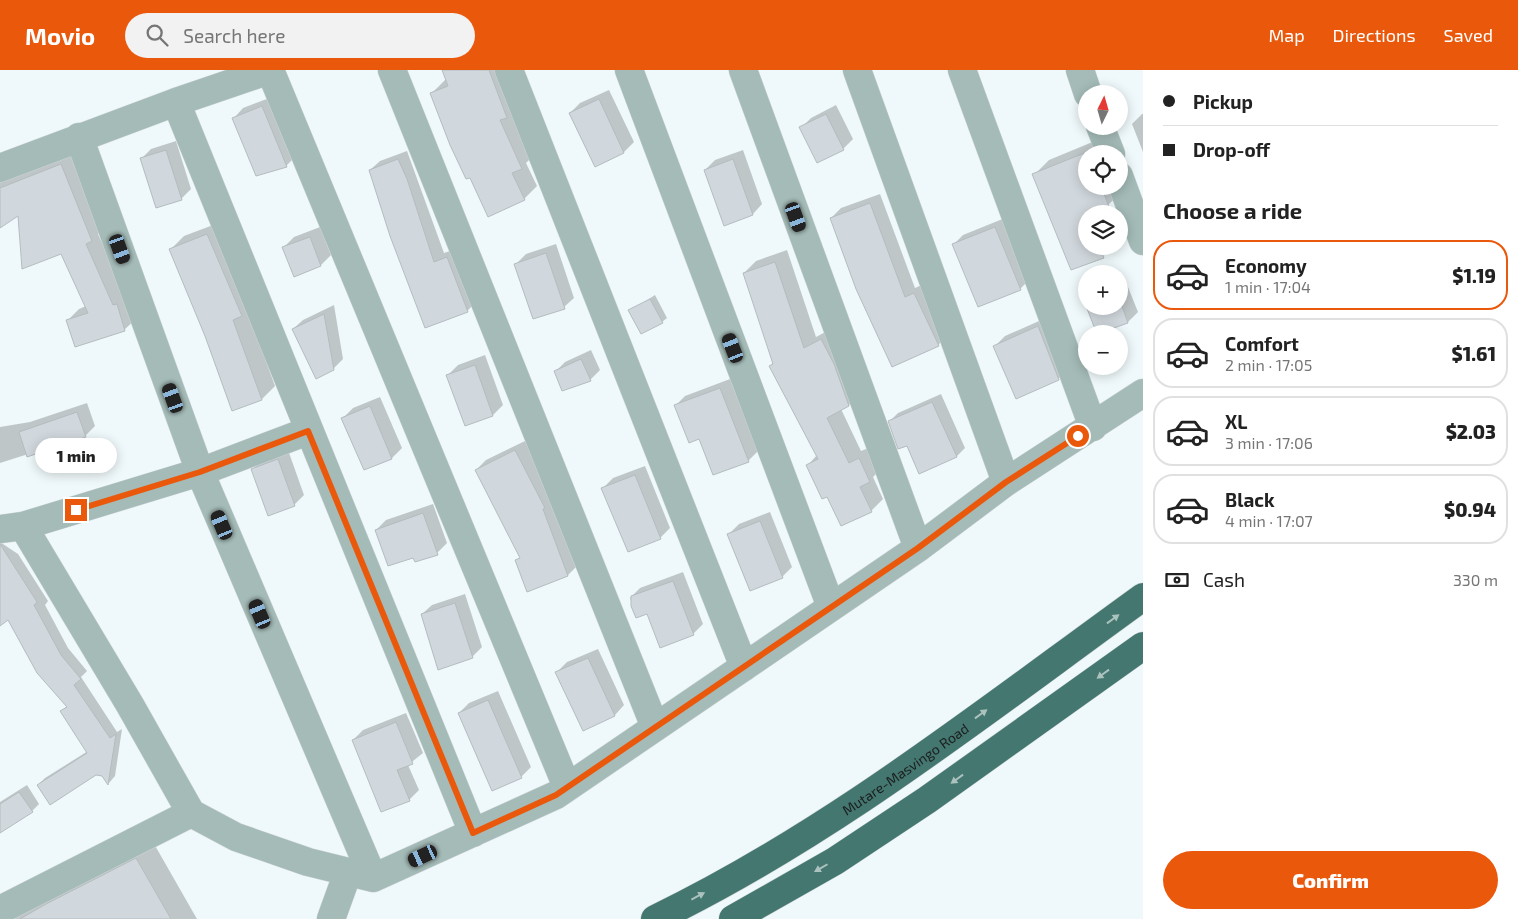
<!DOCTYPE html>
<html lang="en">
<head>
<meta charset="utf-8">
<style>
  body { margin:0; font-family:"Exo 2",sans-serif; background:#f2f2f2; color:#222; height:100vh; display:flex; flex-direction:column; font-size:19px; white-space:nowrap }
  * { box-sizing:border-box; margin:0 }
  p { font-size:16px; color:#767676 }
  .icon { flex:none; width:28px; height:28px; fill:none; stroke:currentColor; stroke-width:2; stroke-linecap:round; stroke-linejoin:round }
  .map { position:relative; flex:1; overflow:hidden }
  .side { display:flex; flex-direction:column; background:#fff; width:375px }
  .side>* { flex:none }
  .guide { display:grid; align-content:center; height:110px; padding:0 20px; background:#fff }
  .needle { width:32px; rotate:5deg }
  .tools { position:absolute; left:1078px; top:15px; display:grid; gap:10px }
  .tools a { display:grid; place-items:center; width:50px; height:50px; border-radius:50%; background:#fff; box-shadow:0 2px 12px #0003; font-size:25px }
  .end { position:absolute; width:22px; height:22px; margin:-11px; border:6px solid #ea580c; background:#fff; box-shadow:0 0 0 2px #fff }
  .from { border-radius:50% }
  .bubble { position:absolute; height:35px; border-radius:18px; background:#fff; box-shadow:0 2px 12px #0003; font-size:16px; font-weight:800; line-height:35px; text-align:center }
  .car { position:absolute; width:15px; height:30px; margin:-15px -8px; border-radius:6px; box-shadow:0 0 4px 1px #0007; background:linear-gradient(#222 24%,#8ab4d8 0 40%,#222 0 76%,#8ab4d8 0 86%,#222 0) }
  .guide b { display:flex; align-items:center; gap:18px; height:48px; font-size:19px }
  .guide b+b { border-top:1px solid #e0e0e0 }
  .guide i { width:12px; height:12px; background:#222 }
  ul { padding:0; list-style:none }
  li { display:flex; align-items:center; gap:15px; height:70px; margin:0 10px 8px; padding:0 10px; border:2px solid #e0e0e0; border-radius:20px }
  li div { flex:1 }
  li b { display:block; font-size:19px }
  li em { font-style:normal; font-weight:800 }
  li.active { border-color:#ea580c }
  li>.icon { width:45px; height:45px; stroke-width:1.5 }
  h2 { padding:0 20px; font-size:22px; line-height:60px }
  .pay { display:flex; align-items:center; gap:12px; height:55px; padding:0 20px; font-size:19px }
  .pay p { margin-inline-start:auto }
  .primary-button { display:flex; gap:10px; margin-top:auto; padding:10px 20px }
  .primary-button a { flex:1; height:58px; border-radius:30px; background:#ea580c; color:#fff; font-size:20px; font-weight:800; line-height:58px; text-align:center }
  header { display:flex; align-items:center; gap:30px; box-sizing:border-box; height:70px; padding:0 25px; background:#ea580c; color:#fff }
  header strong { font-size:24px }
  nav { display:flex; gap:28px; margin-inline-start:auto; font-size:18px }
  .search { width:350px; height:45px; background:#f2f2f2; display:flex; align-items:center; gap:12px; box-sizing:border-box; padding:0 18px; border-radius:28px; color:#767676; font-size:19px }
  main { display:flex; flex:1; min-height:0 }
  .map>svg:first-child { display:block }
</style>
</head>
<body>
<header>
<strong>Movio</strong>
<div class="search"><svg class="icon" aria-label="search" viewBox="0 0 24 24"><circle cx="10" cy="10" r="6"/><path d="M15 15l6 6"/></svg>Search here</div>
<nav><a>Map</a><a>Directions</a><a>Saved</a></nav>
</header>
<main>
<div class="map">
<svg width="1143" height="849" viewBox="0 0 1143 849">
  <rect width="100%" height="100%" fill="#eff8fa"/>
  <path fill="#0003" d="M443,0H506L534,85L526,93L537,116L524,129L432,23L446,9Z
    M609,20L634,72L624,82L596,96L570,43L580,33Z
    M272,27L296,86L286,96L234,48L243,38Z
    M836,35L853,69L843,79L801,58L811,48Z
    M1142,44H1143V82L1132,54Z
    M1107,66L1114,84H1086V116H1119L1123,121L1108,135L1102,138L1104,144H1086V176H1112L1101,187L1074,198L1034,105L1049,90Z
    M176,71L191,119L181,129L141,89L151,79Z
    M743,80L762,134L753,144L705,100L715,90Z
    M407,81L444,183L456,179L476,232L467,241L370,100L380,91Z
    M73,84L103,159L98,164L136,249L124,260L68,250L79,239L86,236L61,182L19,144L0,157V112Z
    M880,124L915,218L924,214L948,265L938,275L831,148L841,138Z
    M1005,148L1030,209L1020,219L953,175L963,165Z
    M221,152L247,239L275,316L262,329L233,339L206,266L171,179L184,166Z
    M320,157L331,185L321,195L284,177L294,167Z
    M556,174L574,228L564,237L516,194L526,184Z
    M787,180L816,267L833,258L861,323L849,335L841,339L861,381L871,377L881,399L873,407L883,429L871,441L828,425L808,395L817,385L770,296L774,292L744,203L756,191Z
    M1126,212L1138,242L1128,252L1119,236V216Z
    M655,225L667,248L662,252L630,241Z
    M334,235L343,289L333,299L293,259L303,250Z
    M1048,247L1068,299L1058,309L995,276L1005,266Z
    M591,280L600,300L590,310L555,302L565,292Z
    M485,285L503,335L493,345L466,355L448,305L458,295Z
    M730,309L758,381L748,391L700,368L675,336L685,326Z
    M941,324L965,378L957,386L907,375L890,351L898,343Z
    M380,327L402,378L392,388L365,399L343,348L353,338Z
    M87,333L95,356L85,366L0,393V357L30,352Z
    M525,371L554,427L578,495L568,505L528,521L517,491L521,487L476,400L486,390Z
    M288,380L304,425L294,435L252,400L262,390Z
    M645,396L670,458L660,468L603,418L613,408Z
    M433,434L447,473L437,483L414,486L376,460L386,450Z
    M770,442L792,497L782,507L729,464L739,454Z
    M0,472L18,484L48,531L45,535L68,578L87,601L81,607L117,662L122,659L115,706L109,713L103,705L96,703L38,715L45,708L88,681L61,642L67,636L9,549L0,554Z
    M683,502L703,554L693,564L647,542L637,546L630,528L640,518Z
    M465,524L482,577L472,587L422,544L432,535Z
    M598,579L624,635L615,645L584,659L557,602L567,592Z
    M498,621L531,697L521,707L459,643L469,633Z
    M406,643L423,683L408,695L419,720L409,730L353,670L363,660Z
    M27,715L39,734L32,741L0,760V732Z
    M153,772L197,849H9Z"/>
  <path fill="#d1d8dd" stroke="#b5bcc0" d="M442,0H489L507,48L500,50L522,99L512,103L525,130L488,147L470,108L466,109L450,75L430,23L448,16Z
    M599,29L624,83L595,97L569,43Z
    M262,36L287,97L256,106L232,48Z
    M826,44L844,80L817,93L799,57Z
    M166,80L182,130L156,138L140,88Z
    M1087,82L1086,116H1101L1109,137L1092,144H1086V176H1099L1104,188L1071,200L1032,104Z
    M398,89L407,109L434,192L447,187L468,242L425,258L390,166L369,100Z
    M733,89L753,145L724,156L704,100Z
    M61,94L92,171L86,174L113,235L117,234L125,261L75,277L66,250L88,243L61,184L22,199L18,146L0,158V118Z
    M870,133L905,227L914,223L939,276L892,297L856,219L830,148Z
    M995,157L1021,220L978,237L952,174Z
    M207,164L242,246L233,250L262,330L232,341L205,266L169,179Z
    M310,167L321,196L294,207L282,177Z
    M546,183L565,239L533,249L514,194Z
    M775,192L804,278L821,269L834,294L849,336L827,348L849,393L859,388L870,412L860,417L872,442L841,456L827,427L822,429L806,395L818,389L769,296L773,294L743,203Z
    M1119,228L1128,253L1097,264L1086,236H1119Z
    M650,229L663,253L641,264L628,240Z
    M324,244L334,300L316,309L292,259Z
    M1038,256L1059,310L1016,329L993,276Z
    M581,289L591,311L562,321L554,301Z
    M475,295L493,346L465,356L446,305Z
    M720,318L749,392L713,405L699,369L689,373L674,335Z
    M932,332L957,387L919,404L907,376L898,379L888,351Z
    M370,336L392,389L364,400L341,348Z
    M77,342L86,367L27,387L19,362Z
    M515,380L545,438L543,439L568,506L527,522L515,490L520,488L475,400Z
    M278,389L295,436L268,446L251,399Z
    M635,405L661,469L628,482L601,418Z
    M423,443L438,485L415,492L413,488L388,496L375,460Z
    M760,451L783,508L750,521L727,464Z
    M0,474L37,532L34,535L61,585L81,609L74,615L110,668L116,664L108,715L102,706L96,705L50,735L37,715L87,683L60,641L67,637L37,603L8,550L0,556Z
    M673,511L694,565L660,578L647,544L636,548L631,536V526Z
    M455,533L473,588L438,600L421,544Z
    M588,588L615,646L583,661L555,602Z
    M488,630L522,708L492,721L458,643Z
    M396,652L413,694L397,700L410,731L381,742L352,670Z
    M19,722L33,742L0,763V734Z
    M136,788L171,849H20L46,834Z"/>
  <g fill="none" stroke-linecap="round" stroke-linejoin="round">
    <g stroke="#cdd5d7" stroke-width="29">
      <path id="minor" d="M270,0L567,717
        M392,0L655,657
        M509,0L744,597
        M629,0L831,537
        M743,0L918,478
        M857,0L1006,412
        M962,0L1093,357
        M1080,0L1088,24
        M176,32L473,763
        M1100,56L1111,84
        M79,67L200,402L373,808
        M0,98L176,32L270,0
        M1119,106L1143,171
        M23,456L130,635L191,743
        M0,459L23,456L200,402L308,361
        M0,840L191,743L236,767L308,792L373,808L556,725L918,478L1006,412L1143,323
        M331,849L348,802"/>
    </g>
    <g stroke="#cdd5d7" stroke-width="29">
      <g id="highway">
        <path id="s1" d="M655,849C831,764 985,641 1143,527"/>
        <path d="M733,849L835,791L927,730L1143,576"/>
      </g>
    </g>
    <use href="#minor" stroke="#a4bbb7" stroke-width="28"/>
    <use href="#highway" stroke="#447770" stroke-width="28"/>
  </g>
  <defs><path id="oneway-solid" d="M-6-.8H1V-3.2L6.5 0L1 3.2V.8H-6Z" transform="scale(1.25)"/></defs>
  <g fill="#abc2bf">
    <use href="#oneway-solid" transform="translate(1113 549) rotate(-36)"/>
    <use href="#oneway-solid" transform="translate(1103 604) rotate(144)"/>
    <use href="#oneway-solid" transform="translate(981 644) rotate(-36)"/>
    <use href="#oneway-solid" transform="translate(957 709) rotate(144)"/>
    <use href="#oneway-solid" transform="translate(821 798) rotate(150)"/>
    <use href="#oneway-solid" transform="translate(698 826) rotate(-28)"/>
  </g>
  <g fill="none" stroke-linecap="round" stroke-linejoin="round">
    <path stroke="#ea580c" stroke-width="6" d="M76,440L200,402L308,361L473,763L556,725L918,478L1006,412L1078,366"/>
  </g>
  <g text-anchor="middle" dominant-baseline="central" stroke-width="5" stroke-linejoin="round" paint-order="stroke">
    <g font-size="14" fill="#1b1e1f" stroke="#fff">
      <text stroke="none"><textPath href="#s1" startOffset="292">Mutare-Masvingo Road</textPath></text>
    </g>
  </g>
</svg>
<div class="tools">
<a><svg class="needle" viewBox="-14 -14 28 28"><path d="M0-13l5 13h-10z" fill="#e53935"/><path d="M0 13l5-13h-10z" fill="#767676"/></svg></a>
<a><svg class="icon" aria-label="locate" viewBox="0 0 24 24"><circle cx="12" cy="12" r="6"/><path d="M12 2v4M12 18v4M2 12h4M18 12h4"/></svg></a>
<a><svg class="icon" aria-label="layers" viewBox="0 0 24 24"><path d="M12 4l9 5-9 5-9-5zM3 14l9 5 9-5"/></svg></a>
<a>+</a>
<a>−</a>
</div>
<i class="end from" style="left:1078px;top:366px"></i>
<i class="end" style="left:76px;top:440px"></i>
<div class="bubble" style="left:35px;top:368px;width:82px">1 min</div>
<i class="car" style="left:796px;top:147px;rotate:160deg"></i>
<i class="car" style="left:120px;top:179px;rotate:160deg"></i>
<i class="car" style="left:733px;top:278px;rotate:339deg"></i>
<i class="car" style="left:173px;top:328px;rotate:340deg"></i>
<i class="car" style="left:222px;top:455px;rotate:337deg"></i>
<i class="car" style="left:260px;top:544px;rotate:337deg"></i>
<i class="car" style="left:423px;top:786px;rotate:245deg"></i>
</div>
<section class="side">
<div class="guide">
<b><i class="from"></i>Pickup</b>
<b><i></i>Drop-off</b>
</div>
<h2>Choose a ride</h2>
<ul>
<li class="active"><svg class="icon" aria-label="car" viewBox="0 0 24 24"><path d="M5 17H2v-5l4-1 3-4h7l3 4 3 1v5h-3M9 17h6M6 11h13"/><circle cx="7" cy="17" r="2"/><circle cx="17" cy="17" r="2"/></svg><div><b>Economy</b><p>1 min · 17:04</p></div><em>$1.19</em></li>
<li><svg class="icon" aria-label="car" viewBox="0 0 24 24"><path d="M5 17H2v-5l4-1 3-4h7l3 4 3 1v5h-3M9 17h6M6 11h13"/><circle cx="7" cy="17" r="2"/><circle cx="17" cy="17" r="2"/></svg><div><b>Comfort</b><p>2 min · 17:05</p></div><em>$1.61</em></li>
<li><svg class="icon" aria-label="car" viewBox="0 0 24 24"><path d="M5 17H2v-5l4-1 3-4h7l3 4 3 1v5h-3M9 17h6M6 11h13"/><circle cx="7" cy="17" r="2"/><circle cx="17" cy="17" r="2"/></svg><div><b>XL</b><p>3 min · 17:06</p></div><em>$2.03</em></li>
<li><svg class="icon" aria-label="car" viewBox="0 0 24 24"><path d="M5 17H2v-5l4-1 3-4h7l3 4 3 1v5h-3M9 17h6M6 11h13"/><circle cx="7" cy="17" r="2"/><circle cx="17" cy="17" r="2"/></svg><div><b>Black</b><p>4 min · 17:07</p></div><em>$0.94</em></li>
</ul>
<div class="pay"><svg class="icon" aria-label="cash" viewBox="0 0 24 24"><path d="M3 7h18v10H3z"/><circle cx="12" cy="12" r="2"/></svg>Cash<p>330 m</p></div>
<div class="primary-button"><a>Confirm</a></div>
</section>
</main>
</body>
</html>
